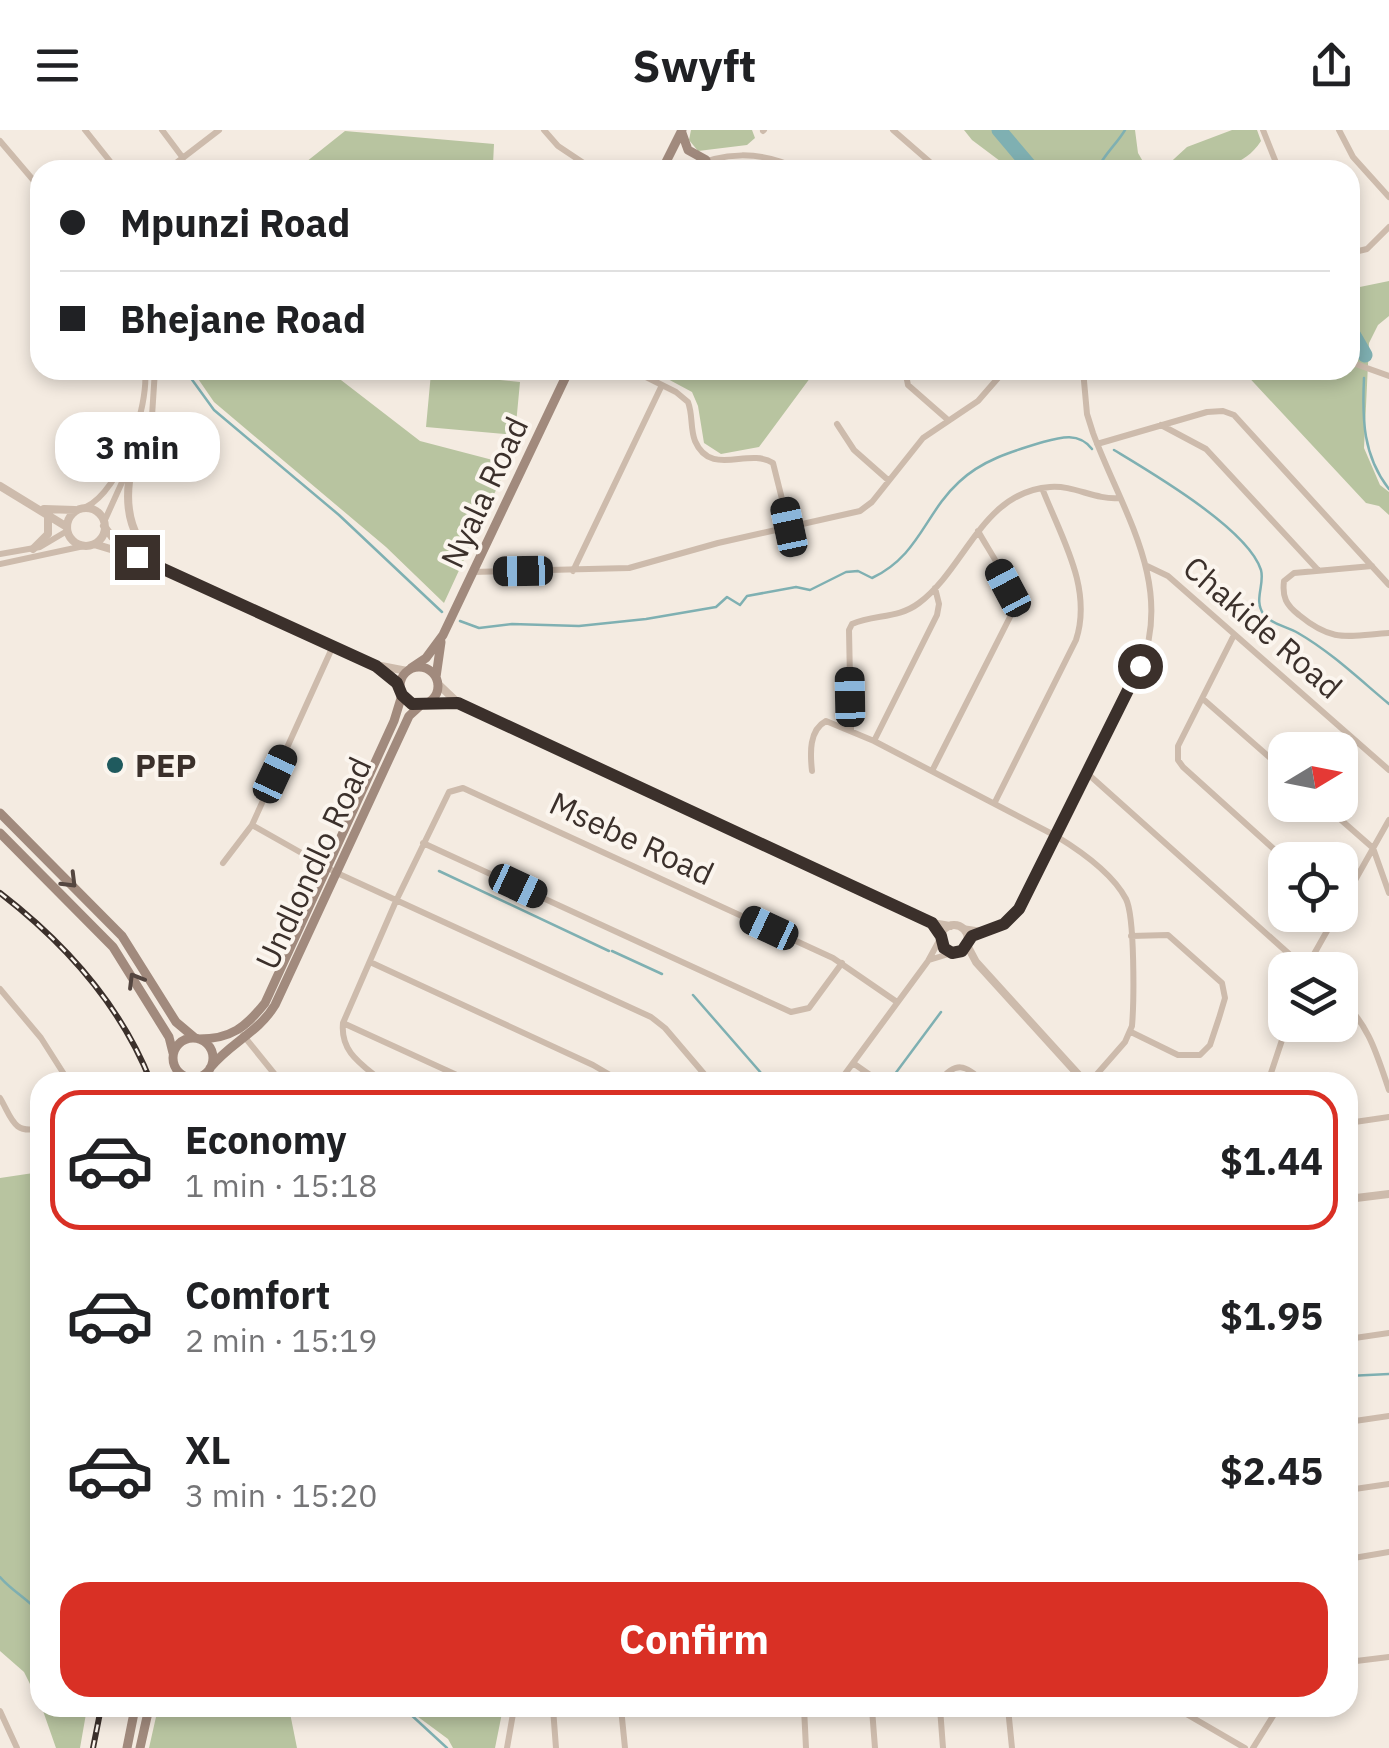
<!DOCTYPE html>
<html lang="en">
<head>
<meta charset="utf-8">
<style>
  body { margin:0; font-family:"IBM Plex Sans",sans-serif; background:#f2f2f2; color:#202124; height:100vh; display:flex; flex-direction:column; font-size:38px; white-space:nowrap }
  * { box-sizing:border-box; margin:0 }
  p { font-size:32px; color:#757577 }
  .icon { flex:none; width:55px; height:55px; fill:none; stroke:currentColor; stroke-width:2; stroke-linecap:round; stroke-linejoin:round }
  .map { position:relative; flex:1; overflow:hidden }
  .panel { position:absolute; left:30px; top:942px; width:1328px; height:645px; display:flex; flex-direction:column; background:#fff; border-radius:30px; box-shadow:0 5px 15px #0003 }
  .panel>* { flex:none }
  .hud { position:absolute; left:30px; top:30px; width:1330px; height:220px; border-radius:30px; box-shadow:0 5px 15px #0003; display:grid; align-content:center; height:220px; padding:0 30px; background:#fff }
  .needle { width:65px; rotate:80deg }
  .tools { position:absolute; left:1268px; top:602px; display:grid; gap:20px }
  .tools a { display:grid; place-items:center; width:90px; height:90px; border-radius:20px; background:#fff; box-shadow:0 5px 15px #0003; font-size:50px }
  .end { position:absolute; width:45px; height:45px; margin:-22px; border:12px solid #3b302b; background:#fff; box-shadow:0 0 0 5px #fff }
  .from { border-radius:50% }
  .bubble { position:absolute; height:70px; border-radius:30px; background:#fff; box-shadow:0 5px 15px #0003; font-size:32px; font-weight:700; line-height:70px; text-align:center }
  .car { position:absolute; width:30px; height:60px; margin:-30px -15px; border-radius:12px; box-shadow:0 0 8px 2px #0007; background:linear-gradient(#222 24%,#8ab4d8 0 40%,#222 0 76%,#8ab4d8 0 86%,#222 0) }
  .hud b { display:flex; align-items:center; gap:35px; height:95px; font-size:38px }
  .hud b+b { border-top:2px solid #e0e0e0 }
  .hud i { width:25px; height:25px; background:#202124 }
  ul { padding:18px 0 0; list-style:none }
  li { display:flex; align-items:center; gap:30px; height:140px; margin:0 20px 15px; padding:0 10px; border:5px solid transparent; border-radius:30px }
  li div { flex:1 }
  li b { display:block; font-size:38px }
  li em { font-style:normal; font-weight:700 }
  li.on { border-color:#d93025 }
  li>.icon { width:90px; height:90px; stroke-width:1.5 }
  .cta { display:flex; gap:20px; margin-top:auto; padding:20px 30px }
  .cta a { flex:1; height:115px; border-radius:30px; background:#d93025; color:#fff; font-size:40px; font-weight:700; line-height:115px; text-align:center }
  header { display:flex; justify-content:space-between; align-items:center; height:130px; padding:0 30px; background:#fff; font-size:45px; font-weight:700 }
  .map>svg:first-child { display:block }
</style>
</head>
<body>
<header><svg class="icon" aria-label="menu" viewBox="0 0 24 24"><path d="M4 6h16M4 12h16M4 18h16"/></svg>Swyft<svg class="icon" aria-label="share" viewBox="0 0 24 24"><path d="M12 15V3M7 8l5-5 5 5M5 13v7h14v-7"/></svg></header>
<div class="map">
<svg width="1389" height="1618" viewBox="0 0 1389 1618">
  <rect width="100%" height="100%" fill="#f4ebe1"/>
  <path fill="#b8c4a0" d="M691,0H752L755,8L747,15L698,21L689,10Z
    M964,0H1135L1138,23L1148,40H1012L972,10Z
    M1232,0H1257L1261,11C1238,46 1198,40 1162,40L1187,17Z
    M345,1L494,14L493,34L502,40H296Z
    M1389,151V186L1378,195L1369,213L1364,318L1380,355L1389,362V385L1379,376L1366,373L1242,240H1350V159Z
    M192,240H328L420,311L508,334L444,473L386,417L214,272Z
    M651,240H816L759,317L721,324L704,313L698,276L692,262Z
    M431,243L520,252L515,305L426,297Z
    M40,1042V1574L24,1542L0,1521V1048Z
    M42,1578H87L80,1618H56Z
    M158,1578L199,1583L289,1578L297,1618H149Z
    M406,1578H503L495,1618H453L448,1609Z"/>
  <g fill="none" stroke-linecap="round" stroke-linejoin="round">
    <path stroke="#7fb0b2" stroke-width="2.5" d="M1097,40C1104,24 1116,15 1125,0
      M185,240L214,280L339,385L442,482
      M1364,248C1362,289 1363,326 1389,359
      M1114,320C1152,343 1248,399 1261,440C1265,455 1253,470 1264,485C1271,494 1288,497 1298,503C1331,522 1359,549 1389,574
      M460,491L479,498L512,494L579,496L646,489L716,477L727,467L740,475L747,466L796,457L810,460L846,442L858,441L872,448C919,426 925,383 959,352C982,330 1013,321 1043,312C1061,307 1079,302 1092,319
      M439,741L609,821
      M612,821L662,844
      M693,865L769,952
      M889,952L941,882
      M1348,1246L1389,1244
      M0,1447C12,1461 28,1469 40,1483
      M397,1578L408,1582L447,1618"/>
    <path stroke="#7fb0b2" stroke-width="15" d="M999,0L1033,40
      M1350,199L1365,225"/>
    <path stroke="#cdbbac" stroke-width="6" d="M85,0L117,40
      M162,0L183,28
      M544,0L558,16L594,40
      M893,0L939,40
      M1263,0L1279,40
      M1339,0L1353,27L1389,67
      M763,1L764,0
      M0,11L40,58
      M167,40L219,0
      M684,40C722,21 762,20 800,40
      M1350,123L1367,119L1389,97
      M1350,232L1389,246
      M632,240L676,262L688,272C693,285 690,298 695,311C711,348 748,317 773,333L789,397
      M905,240L908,255L948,290
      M837,294L854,320L888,350
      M1161,295L1206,319L1318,440
      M1097,314L1207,282L1223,281L1234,285L1389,455
      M86,377C121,360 149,277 145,240
      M104,392L152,286L155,240
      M0,424L40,417L67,401
      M0,434L84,416
      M1147,436L1168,446L1389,640
      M1372,436L1294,443L1284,451C1282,467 1286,475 1299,485C1333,513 1347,506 1389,503
      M573,441L662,255
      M473,442L629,438L718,413L860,381L872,372L923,308L978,271L1005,240
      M1234,505L1178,616V630L1183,637L1286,730
      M1203,569L1285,641
      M851,600L849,500L852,494C874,484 898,489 919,473C966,438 982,362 1050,357C1074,355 1095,370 1119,368
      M874,611L937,485L939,474L935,458
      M812,641C810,623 809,600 826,591L874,611L1056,706C1079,720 1113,744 1126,769C1135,787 1134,872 1132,896L1125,912L1090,952
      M932,641L1011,485C1017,457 991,425 978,401
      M1088,644L1307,840
      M995,672L1076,510C1093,458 1061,407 1042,358
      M1324,675L1373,718L1389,763
      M252,695L337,743L651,887L665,898L711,952
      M423,713L791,882L809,878L842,833
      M223,733L252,695L333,516
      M1340,777L1389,690
      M962,798L982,801
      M968,810L1004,794L1019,779L1141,536C1174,453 1121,379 1093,303L1087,284L1083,240
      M929,830L952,823
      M370,832L593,935L622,952
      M1305,840L1336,785
      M0,859L41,908L69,952
      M1340,869C1369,894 1377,925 1389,960
      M343,893L472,952
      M1131,902L1178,925H1200L1210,915L1219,888L1225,868L1222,853L1168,805L1131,806
      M243,905L281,952
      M853,933L880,952
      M383,952C363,935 340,923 343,893L396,771L449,662L463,658L833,828L897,872
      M839,952L928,831L940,809
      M939,952C955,931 966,934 983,952
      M1268,952L1287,895
      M0,968C12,988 13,1005 40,998
      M1348,993L1389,987
      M1348,1209L1389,1203
      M1348,1292L1389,1286
      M1348,1360L1389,1354
      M1348,1429L1389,1422
      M1348,1532L1389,1527
      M553,1578L556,1618
      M621,1578L625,1618
      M791,1578L872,1581L907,1578
      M804,1578L806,1618
      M940,1578L943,1618
      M1008,1578L1012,1618
      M1176,1578L1245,1618
      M872,1579L875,1618
      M0,1581L17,1618
      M507,1618L514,1578
      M1253,1618L1278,1578"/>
    <path stroke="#cdbbac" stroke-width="8" d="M132,335C123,373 128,408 160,434
      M0,356L67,397
      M67 397a19 19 0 1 1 38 0a19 19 0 1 1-38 0Z
      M44,379L75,380
      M104,396L112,407L133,424
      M94,414L137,427L376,536L393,548L400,560
      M33,419L48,404V385
      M381,536L407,541
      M438,554L458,573L932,793L950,796
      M429,572H453
      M940 809a14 14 0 1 1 28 0a14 14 0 1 1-28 0Z
      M967,815L976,832L1085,952
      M1348,1069L1389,1064"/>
    <path stroke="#a18a7d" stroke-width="9" d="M682,3L688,20L706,30
      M662,40L682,0
      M400 556a19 19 0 1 1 38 0a19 19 0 1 1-38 0Z
      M411,538L426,528L443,505L569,240
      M436,547L441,512
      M0,683L122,806L176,892L195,908
      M0,703L113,817L169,907L173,923
      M173 928a20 20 0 1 1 40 0a20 20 0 1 1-40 0Z
      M199,909C231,909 246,897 265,873L394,591L402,565
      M210,938C230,913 258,903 275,875L409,586L421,575
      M127,1618L135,1578
      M140,1618L149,1578"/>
    <g stroke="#3b302b" stroke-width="6">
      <path id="rail" d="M0,763C65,813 121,876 151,952
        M93,1618L101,1578"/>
    </g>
    <use href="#rail" stroke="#fbf5ee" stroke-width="2.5" stroke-dasharray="8" stroke-linecap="butt"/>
  </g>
  <defs><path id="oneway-chevron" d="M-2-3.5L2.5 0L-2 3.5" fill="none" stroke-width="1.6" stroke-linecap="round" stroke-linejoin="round" transform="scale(2.5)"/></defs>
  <g stroke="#544640">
    <use href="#oneway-chevron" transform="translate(70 751) rotate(45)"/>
    <use href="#oneway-chevron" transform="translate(135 850) rotate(-121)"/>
  </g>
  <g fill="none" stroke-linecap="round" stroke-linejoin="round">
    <path stroke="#3b302b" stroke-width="12" d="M137,427L376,536L397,553L402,565L412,574L458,573L932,793L941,806L944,818L952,823L962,821L972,806L1004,794L1019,779L1140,536"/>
  </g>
  <circle fill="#1f5a5e" stroke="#fbf5ee" stroke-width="4" cx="115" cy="635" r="10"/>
  <g text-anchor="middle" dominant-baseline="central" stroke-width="8" stroke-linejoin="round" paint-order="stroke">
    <g font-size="32" fill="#3b302b" stroke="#fbf5ee">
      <text transform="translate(484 362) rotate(-65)">Nyala Road</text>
      <text transform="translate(1263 497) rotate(41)">Chakide Road</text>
      <text transform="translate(632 708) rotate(25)">Msebe Road</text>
      <text transform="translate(313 733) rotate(-65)">Undlondlo Road</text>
    </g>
    <g font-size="32" font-weight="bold" fill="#3b302b" stroke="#fbf5ee" text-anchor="start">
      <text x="135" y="635">PEP</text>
    </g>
  </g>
</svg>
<div class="tools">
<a><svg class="needle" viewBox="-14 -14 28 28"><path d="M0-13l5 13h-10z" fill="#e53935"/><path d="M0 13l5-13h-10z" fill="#757577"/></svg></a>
<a><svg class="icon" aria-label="locate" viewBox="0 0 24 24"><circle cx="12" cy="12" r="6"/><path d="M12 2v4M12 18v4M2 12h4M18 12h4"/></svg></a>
<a><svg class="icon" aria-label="layers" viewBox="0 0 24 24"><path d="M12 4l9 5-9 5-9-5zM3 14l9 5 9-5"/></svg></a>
</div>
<i class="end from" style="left:1140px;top:536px"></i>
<i class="end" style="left:137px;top:427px"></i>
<div class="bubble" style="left:55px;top:282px;width:165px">3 min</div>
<i class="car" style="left:789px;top:397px;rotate:348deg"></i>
<i class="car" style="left:523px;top:441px;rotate:269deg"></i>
<i class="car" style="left:1008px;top:458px;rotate:332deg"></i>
<i class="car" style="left:850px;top:567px;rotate:359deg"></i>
<i class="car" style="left:275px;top:644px;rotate:25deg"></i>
<i class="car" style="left:518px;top:756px;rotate:115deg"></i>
<i class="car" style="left:769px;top:798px;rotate:295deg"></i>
<div class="hud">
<b><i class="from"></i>Mpunzi Road</b>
<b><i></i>Bhejane Road</b>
</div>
<section class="panel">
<ul>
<li class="on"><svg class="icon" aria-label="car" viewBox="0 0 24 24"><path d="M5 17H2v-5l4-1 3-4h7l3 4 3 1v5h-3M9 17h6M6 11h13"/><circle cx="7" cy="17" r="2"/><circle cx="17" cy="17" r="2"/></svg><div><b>Economy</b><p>1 min · 15:18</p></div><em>$1.44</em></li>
<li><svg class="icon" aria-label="car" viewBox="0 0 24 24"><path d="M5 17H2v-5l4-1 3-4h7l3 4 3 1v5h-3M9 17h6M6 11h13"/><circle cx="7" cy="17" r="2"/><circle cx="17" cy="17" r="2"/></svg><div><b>Comfort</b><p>2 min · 15:19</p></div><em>$1.95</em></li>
<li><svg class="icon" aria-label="car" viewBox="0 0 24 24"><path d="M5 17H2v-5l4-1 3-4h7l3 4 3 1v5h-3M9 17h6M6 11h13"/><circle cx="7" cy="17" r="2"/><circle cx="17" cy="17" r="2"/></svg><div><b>XL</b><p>3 min · 15:20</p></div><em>$2.45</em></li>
</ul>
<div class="cta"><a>Confirm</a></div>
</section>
</div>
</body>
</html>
